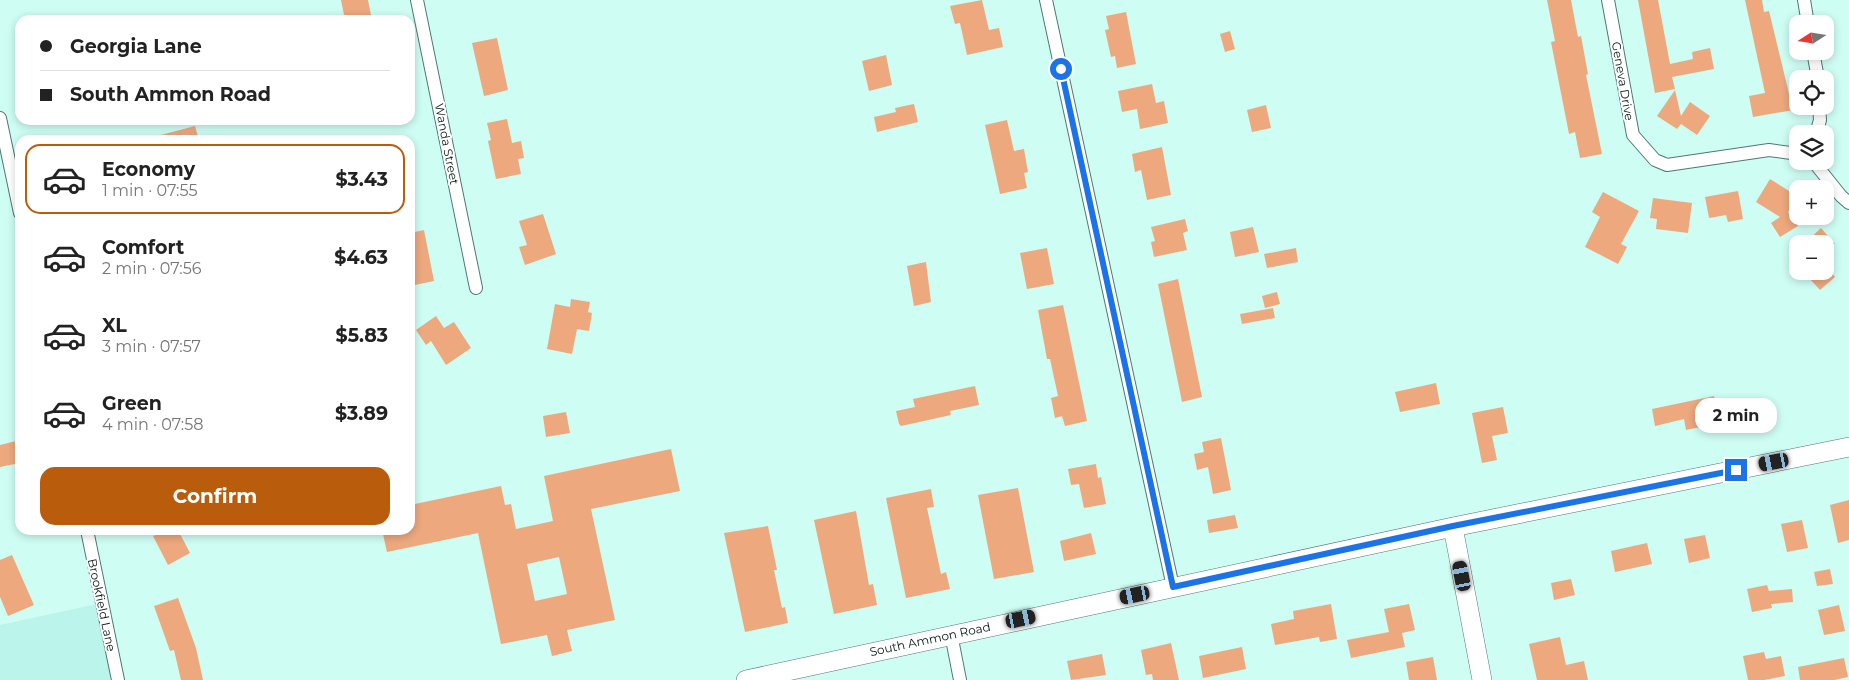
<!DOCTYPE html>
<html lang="en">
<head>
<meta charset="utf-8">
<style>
  body { margin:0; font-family:Montserrat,sans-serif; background:#f6f6f6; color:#222; height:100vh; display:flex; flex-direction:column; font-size:19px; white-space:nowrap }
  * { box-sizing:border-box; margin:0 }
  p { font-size:16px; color:#767676 }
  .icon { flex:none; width:28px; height:28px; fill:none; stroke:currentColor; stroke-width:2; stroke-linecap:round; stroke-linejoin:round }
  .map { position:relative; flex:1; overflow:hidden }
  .sheet { position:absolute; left:15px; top:135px; width:400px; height:400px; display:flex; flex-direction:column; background:#fff; border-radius:15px; box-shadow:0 2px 8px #0003 }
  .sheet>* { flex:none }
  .hud { position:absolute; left:15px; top:15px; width:400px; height:110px; border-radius:15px; box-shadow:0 2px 8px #0003; display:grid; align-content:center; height:110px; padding:0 25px; background:#fff }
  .needle { width:32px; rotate:258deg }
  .buttons { position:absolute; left:1789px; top:15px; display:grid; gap:10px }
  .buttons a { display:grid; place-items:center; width:45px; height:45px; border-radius:10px; background:#fff; box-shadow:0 2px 8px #0003; font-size:25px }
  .end { position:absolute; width:22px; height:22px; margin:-11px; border:6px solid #1a73e8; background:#fff; box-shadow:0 0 0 2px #fff }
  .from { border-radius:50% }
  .bubble { position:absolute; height:35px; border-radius:15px; background:#fff; box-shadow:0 2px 8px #0003; font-size:16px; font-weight:700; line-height:35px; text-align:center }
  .car { position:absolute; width:15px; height:30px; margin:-15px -8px; border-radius:6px; box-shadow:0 0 4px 1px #0007; background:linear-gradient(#222 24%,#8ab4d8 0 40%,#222 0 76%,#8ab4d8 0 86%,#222 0) }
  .hud b { display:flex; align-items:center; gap:18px; height:48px; font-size:19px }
  .hud b+b { border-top:1px solid #e0e0e0 }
  .hud i { width:12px; height:12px; background:#222 }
  ul { padding:9px 0 0; list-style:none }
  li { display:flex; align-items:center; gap:15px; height:70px; margin:0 10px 8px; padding:0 15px; border:2px solid transparent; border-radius:15px }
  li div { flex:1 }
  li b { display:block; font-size:19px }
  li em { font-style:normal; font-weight:700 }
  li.active { border-color:#b95c0c }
  li>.icon { width:45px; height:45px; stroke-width:1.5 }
  .cta { display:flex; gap:10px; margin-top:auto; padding:10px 25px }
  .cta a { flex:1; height:58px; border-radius:15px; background:#b95c0c; color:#fff; font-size:20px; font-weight:700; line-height:58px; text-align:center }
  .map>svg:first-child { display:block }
</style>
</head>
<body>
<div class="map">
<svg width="1849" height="680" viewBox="0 0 1849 680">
  <rect width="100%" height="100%" fill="#cefdf4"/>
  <path fill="#bbf4ea" d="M102,603L118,680H0V625Z"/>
  <path fill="#eda87e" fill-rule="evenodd" d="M341,0H368L372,20H345Z
    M982,0L989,30L999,28L1003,47L967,55L960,23L955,24L950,6Z
    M1547,0H1571L1578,37L1581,36L1588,74L1586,75L1602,154L1580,158L1575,132L1569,134L1551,42L1555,41Z
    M1638,0H1658L1670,64L1693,59L1692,52L1710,48L1714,69L1672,77L1675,89L1655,93Z
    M1745,0H1762L1764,12L1769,11L1793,110L1753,117L1749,96L1765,93Z
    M1126,12L1136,64L1117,68L1115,56L1111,57L1105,30L1109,29L1106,16Z
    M1230,31L1235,49L1225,52L1220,34Z
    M497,38L508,90L484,96L472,43Z
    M886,55L892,85L869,91L862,61Z
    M1152,84L1156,103L1164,101L1168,123L1140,129L1137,109L1122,112L1118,91Z
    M1675,90L1681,116L1690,102L1710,116L1697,135L1681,124L1677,129L1657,116Z
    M914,104L918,122L877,132L874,117L896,112L895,108Z
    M1266,105L1271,128L1252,132L1247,110Z
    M507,119L512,143L521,141L524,158L518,159L521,174L496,179L488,141L491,140L487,123Z
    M1007,120L1014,151L1024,149L1028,172L1024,173L1027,188L1000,194L985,125Z
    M195,126L199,140H157V136Z
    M1162,147L1171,195L1147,200L1141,170L1135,172L1132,154Z
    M1770,179L1797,196L1788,212L1798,226L1780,237L1771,223L1780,217L1756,202Z
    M1738,191L1743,219L1728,222L1726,215L1709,218L1705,197Z
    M1603,192L1639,211L1621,244L1627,247L1618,264L1585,247L1600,217L1592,212Z
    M1653,198L1692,203L1688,233L1656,229L1657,219L1650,218Z
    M543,214L556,254L525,265L519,247L527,245L519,221Z
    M1185,219L1188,231L1183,233L1187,250L1154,257L1151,242L1155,241L1151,227Z
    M1253,227L1259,252L1235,257L1230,232Z
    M1821,228L1835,244H1804Z
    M424,230L434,281L410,286V233Z
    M1047,248L1054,284L1027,289L1020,253Z
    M1296,248L1298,262L1267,268L1264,254Z
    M926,262L931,302L914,306L907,266Z
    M1817,271H1830L1835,277L1820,290L1809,278Z
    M1178,279L1202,397L1182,402L1158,284Z
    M1277,292L1280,304L1265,308L1262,296Z
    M571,299L590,302L588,312L592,313L589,331L577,329L572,354L547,349L555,304L570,307Z
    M1063,305L1087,421L1065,426L1062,416L1055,418L1051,398L1058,396L1050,359H1047L1038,310Z
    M1273,308L1275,318L1242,324L1240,314Z
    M436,316L444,328L454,322L471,348L446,365L431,341L426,345L416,330Z
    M1436,383L1440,404L1400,412L1395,392Z
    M975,386L979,405L950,411L951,415L901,426L899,424L896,411L915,407L913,399Z
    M1714,396L1720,423L1686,430L1684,419L1655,426L1652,409Z
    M1503,407L1508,433L1492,436L1497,460L1482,463L1472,413Z
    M566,412L570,433L546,437L543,416Z
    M1221,438L1231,490L1213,494L1208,467L1197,470L1194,454L1204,452L1202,442Z
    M20,440V463L0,467V445Z
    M671,449L680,491L591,509L615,620L567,630L572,651L552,656L547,635L501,644L478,533L387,552L382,530H410V505L501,486L505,505L511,504L516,529L553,521L544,476ZM559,557L567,594L535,601L527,564Z
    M1096,464L1098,478L1101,477L1106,504L1084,508L1079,484L1071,485L1068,469Z
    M1018,488L1034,572L994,579L978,495Z
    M931,489L934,507L927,508L941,574L946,572L950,589L906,598L886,498Z
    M1849,500V540L1838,543L1830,505Z
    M856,511L869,585L873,584L877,605L834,614L814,520Z
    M1235,515L1238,528L1209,533L1207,520Z
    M1802,520L1808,548L1787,552L1781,524Z
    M768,526L777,570H774L782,608L785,607L788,623L745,632L724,533Z
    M157,530H178L190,553L168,565L153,536L158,534Z
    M1091,533L1096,554L1064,561L1060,541Z
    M1705,535L1710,558L1689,563L1684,539Z
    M1647,543L1652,564L1615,572L1611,551Z
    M12,555L34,605L8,616L0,597V560Z
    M1830,569L1833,584L1817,586L1814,572Z
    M1571,579L1575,595L1554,600L1551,583Z
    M1767,585L1769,591L1792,589L1793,602L1771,604L1772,608L1752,612L1747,589Z
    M178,598L196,648L203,680H181L174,650L170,651L154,606Z
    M1331,604L1337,639L1320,642L1319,637L1275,645L1271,624L1294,619L1293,611Z
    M1409,604L1415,630L1402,633L1405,647L1351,658L1347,640L1389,632L1384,609Z
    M1839,605L1845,631L1824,635L1818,610Z
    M1560,637L1566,665L1584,661L1588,680H1537L1529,644Z
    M1171,643L1179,680H1153L1152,674L1146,675L1141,650Z
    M1242,647L1246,669L1203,678L1199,656Z
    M1764,652L1766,659L1781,656L1785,676L1764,680H1748L1743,656Z
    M1102,654L1106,675L1071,680L1067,661Z
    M1433,657L1437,680H1409L1406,662Z
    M1844,658L1848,677L1834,680H1800L1798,667Z"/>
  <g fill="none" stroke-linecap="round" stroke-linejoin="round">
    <g stroke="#4e7972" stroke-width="14">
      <path id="street" d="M417,0L476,288
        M1046,0L1173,587
        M1608,0L1633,135L1655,160L1667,165L1769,150L1798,154
        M1804,0L1808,24
        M1813,51L1818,79
        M0,118L20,213
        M1816,134L1820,120L1819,106
        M1813,161L1841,196L1849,203
        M87,530L118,680
        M951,634L960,680"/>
    </g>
    <g stroke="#4e7972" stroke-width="20">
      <path id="secondary" d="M1453,527L1482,680
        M746,680L1453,527L1849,447"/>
    </g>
    <use href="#street" stroke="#fff" stroke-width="12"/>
    <use href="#secondary" stroke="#fff" stroke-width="19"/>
  </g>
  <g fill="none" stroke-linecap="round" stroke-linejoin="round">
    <path stroke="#1a73e8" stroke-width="6" d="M1061,69L1173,587L1453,526L1736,470"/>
  </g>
  <g text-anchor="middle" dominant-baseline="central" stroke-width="4" stroke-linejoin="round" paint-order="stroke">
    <g font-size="12" fill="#081a17" stroke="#fff">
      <text transform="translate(1623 81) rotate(80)">Geneva Drive</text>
      <text transform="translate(447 144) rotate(79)">Wanda Street</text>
      <text transform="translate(102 605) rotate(78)">Brookfield Lane</text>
      <text transform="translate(930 639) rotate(-12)">South Ammon Road</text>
    </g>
  </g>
</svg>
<div class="buttons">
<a><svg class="needle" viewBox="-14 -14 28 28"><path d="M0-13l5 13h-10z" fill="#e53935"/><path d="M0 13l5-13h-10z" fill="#767676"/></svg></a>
<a><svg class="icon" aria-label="locate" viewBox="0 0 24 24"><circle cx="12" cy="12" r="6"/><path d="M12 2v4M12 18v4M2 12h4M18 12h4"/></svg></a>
<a><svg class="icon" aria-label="layers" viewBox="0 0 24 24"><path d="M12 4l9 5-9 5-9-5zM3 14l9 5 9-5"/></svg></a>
<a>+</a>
<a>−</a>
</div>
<i class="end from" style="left:1061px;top:69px"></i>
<i class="end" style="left:1736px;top:470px"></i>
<div class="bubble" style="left:1695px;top:398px;width:82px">2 min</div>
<i class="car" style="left:1774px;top:462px;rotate:259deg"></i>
<i class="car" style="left:1462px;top:576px;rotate:349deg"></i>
<i class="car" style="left:1135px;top:595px;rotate:258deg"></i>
<i class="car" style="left:1021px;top:619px;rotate:78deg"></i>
<div class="hud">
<b><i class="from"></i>Georgia Lane</b>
<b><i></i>South Ammon Road</b>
</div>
<section class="sheet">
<ul>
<li class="active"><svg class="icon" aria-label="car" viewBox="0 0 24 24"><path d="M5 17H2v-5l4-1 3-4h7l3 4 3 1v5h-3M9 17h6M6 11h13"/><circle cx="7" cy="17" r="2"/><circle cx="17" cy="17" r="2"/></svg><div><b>Economy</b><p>1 min · 07:55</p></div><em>$3.43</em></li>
<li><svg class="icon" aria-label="car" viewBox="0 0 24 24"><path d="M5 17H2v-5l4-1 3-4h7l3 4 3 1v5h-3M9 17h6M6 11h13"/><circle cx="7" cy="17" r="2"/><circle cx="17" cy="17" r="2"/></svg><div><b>Comfort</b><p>2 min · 07:56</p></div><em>$4.63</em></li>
<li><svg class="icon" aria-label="car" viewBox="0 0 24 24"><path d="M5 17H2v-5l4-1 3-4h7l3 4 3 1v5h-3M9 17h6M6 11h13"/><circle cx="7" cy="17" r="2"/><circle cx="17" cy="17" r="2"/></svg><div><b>XL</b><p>3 min · 07:57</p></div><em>$5.83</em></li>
<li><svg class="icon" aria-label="car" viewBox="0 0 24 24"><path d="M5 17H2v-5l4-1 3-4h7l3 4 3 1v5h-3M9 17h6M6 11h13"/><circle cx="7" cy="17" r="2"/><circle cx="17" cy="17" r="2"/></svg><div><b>Green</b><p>4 min · 07:58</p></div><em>$3.89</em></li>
</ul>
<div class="cta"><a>Confirm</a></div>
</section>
</div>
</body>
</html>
